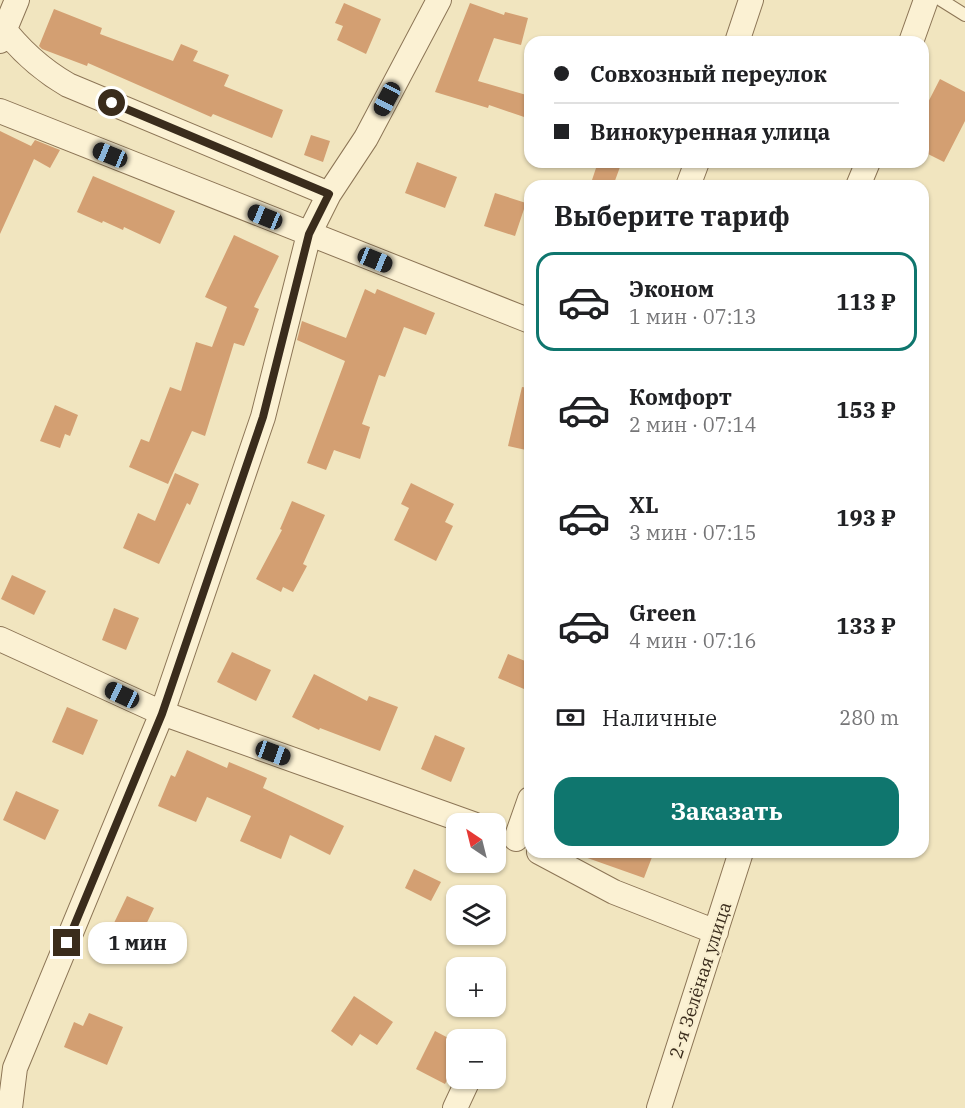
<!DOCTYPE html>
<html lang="ru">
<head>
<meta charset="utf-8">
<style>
  body { margin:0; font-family:"IBM Plex Serif",serif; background:#f2f2f2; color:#202124; height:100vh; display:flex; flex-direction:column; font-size:22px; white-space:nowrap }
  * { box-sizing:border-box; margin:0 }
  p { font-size:20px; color:#757577 }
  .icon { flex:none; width:33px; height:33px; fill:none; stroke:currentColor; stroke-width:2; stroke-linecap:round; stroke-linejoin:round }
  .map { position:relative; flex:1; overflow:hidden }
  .panel { position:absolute; left:524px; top:180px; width:405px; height:678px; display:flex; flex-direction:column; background:#fff; border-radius:18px; box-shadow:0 2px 4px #0004 }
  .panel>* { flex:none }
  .banner { position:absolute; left:524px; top:36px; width:405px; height:132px; border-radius:18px; box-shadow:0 2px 4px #0004; display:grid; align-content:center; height:132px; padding:0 30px; background:#fff }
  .needle { width:39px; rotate:325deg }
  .fabs { position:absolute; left:446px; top:813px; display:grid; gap:12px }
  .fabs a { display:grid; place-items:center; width:60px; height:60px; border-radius:12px; background:#fff; box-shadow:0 2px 4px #0004; font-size:30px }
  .end { position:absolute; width:27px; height:27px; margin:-14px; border:8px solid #3a2c1c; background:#fff; box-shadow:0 0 0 3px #fff }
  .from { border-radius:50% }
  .bubble { position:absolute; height:42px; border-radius:18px; background:#fff; box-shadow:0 2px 4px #0004; font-size:20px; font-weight:700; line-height:42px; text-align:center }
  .car { position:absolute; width:18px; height:36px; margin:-18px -9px; border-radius:8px; box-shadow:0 0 4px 2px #0007; background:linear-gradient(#222 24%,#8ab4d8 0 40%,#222 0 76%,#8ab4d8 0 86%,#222 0) }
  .banner b { display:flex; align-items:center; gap:21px; height:57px; font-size:22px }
  .banner b+b { border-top:2px solid #e0e0e0 }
  .banner i { width:15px; height:15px; background:#202124 }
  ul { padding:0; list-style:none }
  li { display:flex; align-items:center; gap:18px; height:99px; margin:0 12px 9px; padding:0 18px; border:3px solid transparent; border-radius:18px }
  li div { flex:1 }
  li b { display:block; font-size:22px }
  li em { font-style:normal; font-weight:700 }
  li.selected { border-color:#0f766e }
  li>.icon { width:54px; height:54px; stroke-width:1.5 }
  h2 { padding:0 30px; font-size:27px; line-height:72px }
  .pay { display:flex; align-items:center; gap:15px; height:66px; padding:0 30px; font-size:22px }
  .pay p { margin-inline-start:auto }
  .button { display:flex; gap:12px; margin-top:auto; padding:12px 30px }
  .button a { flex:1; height:69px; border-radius:18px; background:#0f766e; color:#fff; font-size:24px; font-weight:700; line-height:69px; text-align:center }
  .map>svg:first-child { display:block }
</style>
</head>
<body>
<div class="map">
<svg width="965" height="1108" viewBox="0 0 965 1108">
  <rect width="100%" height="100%" fill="#f1e5bf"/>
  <path fill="#d39f72" d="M344,3L381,19L366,54L337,40L343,26L335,23Z
    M470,3L504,15L505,12L528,18L521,45L494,38L478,81L530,96V119L489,105L488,108L435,92Z
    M54,9L102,28L100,34L173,61L181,44L198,51L193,61L229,75L224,86L283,110L272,138L213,114L211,117L88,63L87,66L42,49L39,46Z
    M940,79L965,92V121L944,162L922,151V114Z
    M0,131L31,146L35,140L60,150L50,168L34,159L0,234Z
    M311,135L330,141L323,162L304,155Z
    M417,162L457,177L445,208L405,193Z
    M598,162L620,167L613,186H590Z
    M93,176L175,211L160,244L124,227L123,230L103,221L102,223L77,212Z
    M495,193L526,203L515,236L484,226Z
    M234,235L279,256L254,307L259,309L244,346L234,343L205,436L192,431L168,484L129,467L141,439L149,442L170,387L181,391L196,342L212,347L227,307L205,297Z
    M365,289L375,294L377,289L435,313L426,335L404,327L385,377L379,375L362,424L370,427L360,459L334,450L326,470L307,463L345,361L297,340L302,321L346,338Z
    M522,387L530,388V434L526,450L508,446Z
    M55,405L78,415L70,436L65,434L60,448L40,441Z
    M175,473L199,484L190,505L187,503L159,564L123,548L138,513L155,521Z
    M411,483L454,504L445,522L453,526L436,561L394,540L409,508L401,504Z
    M292,501L325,515L303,564L307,566L293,592L283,587L281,592L256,579L282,530L280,529Z
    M12,575L46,591L34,615L1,599Z
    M114,608L139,618L126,650L102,640Z
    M232,652L271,670L256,701L217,682Z
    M508,654L530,663V677L524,689L498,678Z
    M314,674L367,701L369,696L398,707L380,751L320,728L319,730L292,717Z
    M67,707L98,720L83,755L52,742Z
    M435,735L465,748L451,782L421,769Z
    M187,750L227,768L229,762L267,778L263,788L344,826L330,855L290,835L281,859L240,841L251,816L207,797L196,822L158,806L171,775L175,777Z
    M16,791L59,810L45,840L3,820Z
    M579,852H654L644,878L579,855Z
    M414,869L441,882L431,901L405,888Z
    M127,896L154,908L141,935L114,923Z
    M354,996L393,1022L377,1045L360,1034L352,1046L331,1031Z
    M89,1013L123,1027L107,1065L64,1047L74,1022L83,1026Z
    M435,1031L456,1042V1062L445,1084L416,1069Z"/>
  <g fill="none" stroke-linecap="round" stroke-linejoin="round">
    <g stroke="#8c7556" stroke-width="14">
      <path id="lane" d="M941,0L965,15"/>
    </g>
    <g stroke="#8c7556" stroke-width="26">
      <path id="street" d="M0,24C18,48 42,70 68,85L329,194
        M0,41L17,0
        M737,42L751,0
        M911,42L926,0
        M0,111L530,321
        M688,186L697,162
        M858,186L868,162
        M0,639L162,713L473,824
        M516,839L530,799
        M539,852L614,892L716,932
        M10,1108L15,1068L162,713L263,417L309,234L329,194L366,138L439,0
        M455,1108L469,1078
        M659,1108L741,852"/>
    </g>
    <use href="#lane" stroke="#fbf1d3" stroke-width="12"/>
    <use href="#street" stroke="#fbf1d3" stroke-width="24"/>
  </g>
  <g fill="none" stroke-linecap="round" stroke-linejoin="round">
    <path stroke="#3a2c1c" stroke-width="8" d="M67,943L162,714L263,417L309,234L329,194L112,103"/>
  </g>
  <g text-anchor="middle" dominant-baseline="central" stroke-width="4.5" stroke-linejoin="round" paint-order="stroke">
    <g font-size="18" fill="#3a2c1c" stroke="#f8eecf">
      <text transform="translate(700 980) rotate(-72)">2-я Зелёная улица</text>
    </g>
  </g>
</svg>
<div class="fabs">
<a><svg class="needle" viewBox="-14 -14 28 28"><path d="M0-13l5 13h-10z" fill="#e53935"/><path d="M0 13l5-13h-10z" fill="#757577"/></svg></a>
<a><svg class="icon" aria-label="layers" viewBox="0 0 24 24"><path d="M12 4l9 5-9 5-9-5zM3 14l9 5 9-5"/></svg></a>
<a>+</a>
<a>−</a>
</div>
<i class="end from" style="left:112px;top:103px"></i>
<i class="end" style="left:67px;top:943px"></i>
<div class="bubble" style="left:88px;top:922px;width:99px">1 мин</div>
<i class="car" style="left:387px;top:99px;rotate:208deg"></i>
<i class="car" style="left:110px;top:155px;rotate:292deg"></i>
<i class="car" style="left:265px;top:217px;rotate:292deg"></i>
<i class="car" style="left:375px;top:260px;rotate:112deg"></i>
<i class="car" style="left:122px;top:695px;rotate:295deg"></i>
<i class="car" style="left:273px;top:753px;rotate:110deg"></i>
<div class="banner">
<b><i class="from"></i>Совхозный переулок</b>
<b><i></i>Винокуренная улица</b>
</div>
<section class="panel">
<h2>Выберите тариф</h2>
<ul>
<li class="selected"><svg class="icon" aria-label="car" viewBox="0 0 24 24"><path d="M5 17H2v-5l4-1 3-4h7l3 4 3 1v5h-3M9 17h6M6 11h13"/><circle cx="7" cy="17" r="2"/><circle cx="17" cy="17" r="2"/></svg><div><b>Эконом</b><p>1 мин · 07:13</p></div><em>113 ₽</em></li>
<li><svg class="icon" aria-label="car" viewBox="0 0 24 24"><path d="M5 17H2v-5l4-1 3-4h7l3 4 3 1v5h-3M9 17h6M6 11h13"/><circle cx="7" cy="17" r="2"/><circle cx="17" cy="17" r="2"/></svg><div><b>Комфорт</b><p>2 мин · 07:14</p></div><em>153 ₽</em></li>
<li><svg class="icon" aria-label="car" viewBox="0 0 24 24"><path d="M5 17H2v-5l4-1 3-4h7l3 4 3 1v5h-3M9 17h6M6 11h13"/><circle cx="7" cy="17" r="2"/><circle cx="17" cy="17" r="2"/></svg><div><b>XL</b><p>3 мин · 07:15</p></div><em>193 ₽</em></li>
<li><svg class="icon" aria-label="car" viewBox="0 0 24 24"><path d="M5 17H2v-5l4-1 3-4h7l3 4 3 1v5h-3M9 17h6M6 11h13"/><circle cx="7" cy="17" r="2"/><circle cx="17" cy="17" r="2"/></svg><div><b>Green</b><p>4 мин · 07:16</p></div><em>133 ₽</em></li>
</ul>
<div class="pay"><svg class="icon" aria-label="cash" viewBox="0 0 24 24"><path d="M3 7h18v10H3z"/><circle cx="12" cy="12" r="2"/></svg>Наличные<p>280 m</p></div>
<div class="button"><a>Заказать</a></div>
</section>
</div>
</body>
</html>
